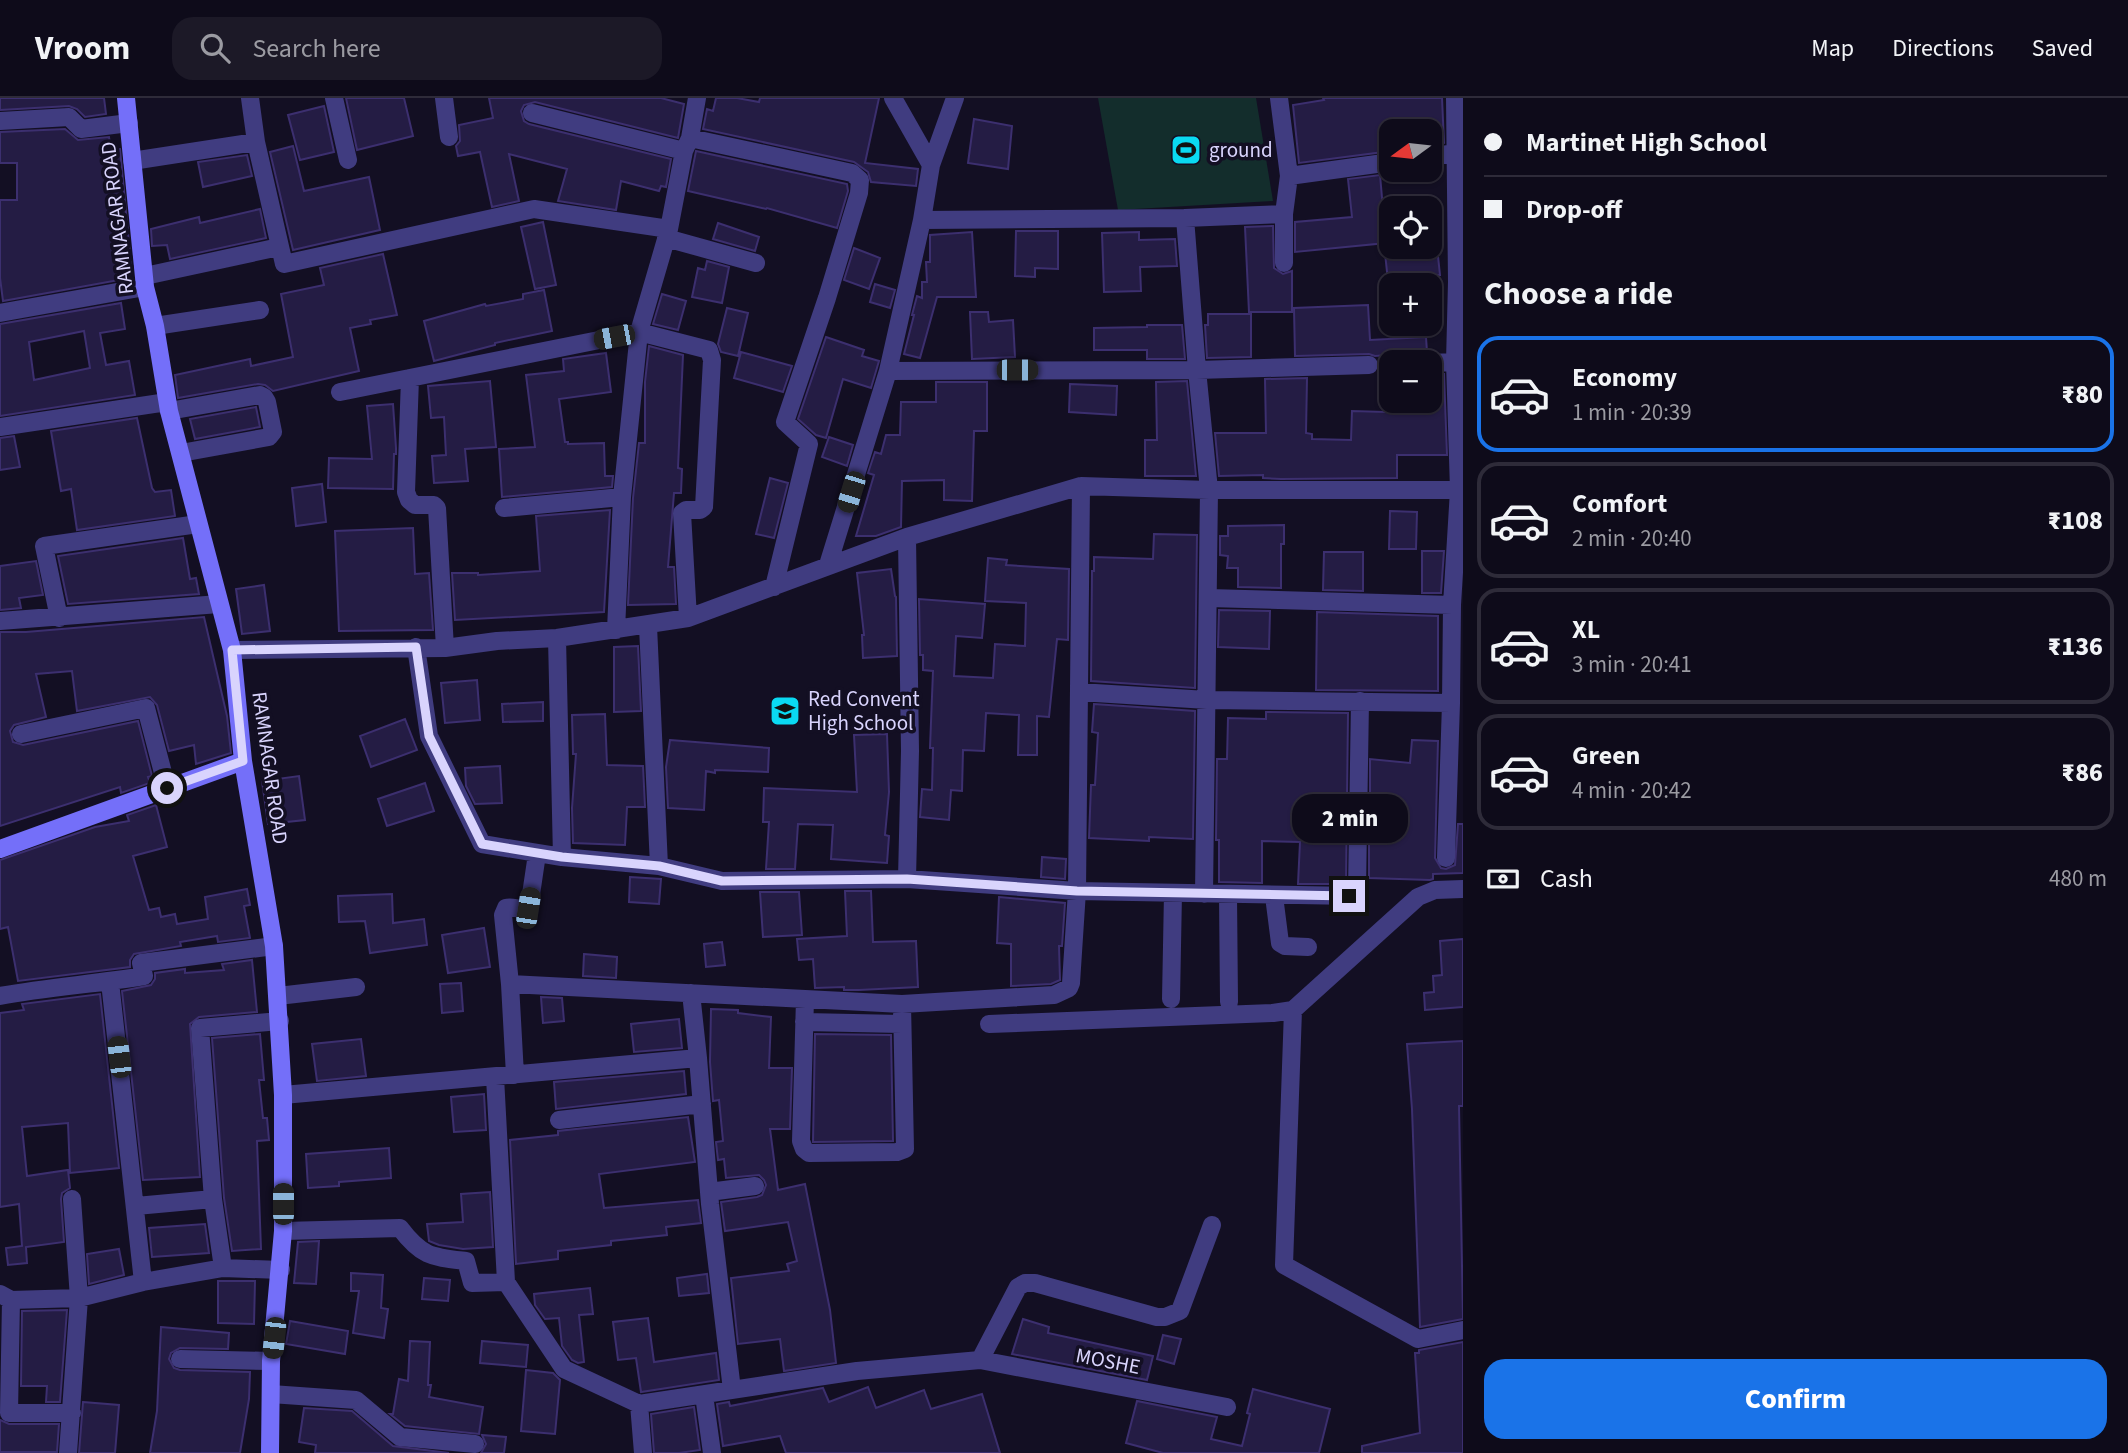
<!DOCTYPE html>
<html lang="en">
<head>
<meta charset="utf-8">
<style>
  body { margin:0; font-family:"Source Sans 3",sans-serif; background:#1c1927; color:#f1f3f6; height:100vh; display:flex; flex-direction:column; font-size:26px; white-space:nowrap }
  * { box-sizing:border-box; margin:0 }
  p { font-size:23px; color:#9b9ba2 }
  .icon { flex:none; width:38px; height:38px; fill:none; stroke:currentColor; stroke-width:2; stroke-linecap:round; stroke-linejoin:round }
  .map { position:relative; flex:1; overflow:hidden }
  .details { display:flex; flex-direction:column; background:#0e0b1a; width:665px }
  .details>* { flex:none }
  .hud { display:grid; align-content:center; height:154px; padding:0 21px; background:#0e0b1a }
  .needle { width:46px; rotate:255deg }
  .buttons { position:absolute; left:1379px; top:21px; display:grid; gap:14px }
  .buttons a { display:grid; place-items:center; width:63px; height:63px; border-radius:14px; background:#0e0b1a; box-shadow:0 2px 5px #0004,0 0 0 2px #2e2b39; font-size:35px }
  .end { position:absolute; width:32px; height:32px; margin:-16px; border:9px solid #d9d4fd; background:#111; box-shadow:0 0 0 4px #111 }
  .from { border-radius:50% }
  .bubble { position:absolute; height:49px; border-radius:21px; background:#0e0b1a; box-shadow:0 2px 5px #0004,0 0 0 2px #2e2b39; font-size:23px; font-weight:800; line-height:49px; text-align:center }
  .car { position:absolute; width:21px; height:42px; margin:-21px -10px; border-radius:9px; box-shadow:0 0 5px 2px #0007; background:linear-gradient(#222 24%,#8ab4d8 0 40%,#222 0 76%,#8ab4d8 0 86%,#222 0) }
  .hud b { display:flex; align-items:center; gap:24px; height:66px; font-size:26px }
  .hud b+b { border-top:2px solid #2e2b39 }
  .hud i { width:18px; height:18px; background:#f1f3f6 }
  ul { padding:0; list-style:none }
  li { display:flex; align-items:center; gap:21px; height:116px; margin:0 14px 10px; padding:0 7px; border:4px solid #2e2b39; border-radius:21px }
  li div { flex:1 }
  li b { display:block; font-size:26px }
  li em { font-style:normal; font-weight:800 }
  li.on { border-color:#1a73e8 }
  li>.icon { width:63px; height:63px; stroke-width:1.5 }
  h2 { padding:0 21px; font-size:32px; line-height:84px }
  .pay { display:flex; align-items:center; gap:18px; height:77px; padding:0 21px; font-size:26px }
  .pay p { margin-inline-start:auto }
  .cta { display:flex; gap:14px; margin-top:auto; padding:14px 21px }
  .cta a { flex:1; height:80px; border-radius:21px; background:#1a73e8; color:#fff; font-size:28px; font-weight:800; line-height:80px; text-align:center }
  header { display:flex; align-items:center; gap:42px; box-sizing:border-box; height:98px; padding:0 35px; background:#0e0b1a; border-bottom:2px solid #2e2b39 }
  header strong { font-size:33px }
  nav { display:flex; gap:38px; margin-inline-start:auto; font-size:24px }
  .search { width:490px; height:63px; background:#1c1927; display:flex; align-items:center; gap:18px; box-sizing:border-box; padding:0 24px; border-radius:21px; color:#9b9ba2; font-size:26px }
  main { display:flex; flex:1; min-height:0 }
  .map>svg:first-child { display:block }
</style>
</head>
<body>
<header>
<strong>Vroom</strong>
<div class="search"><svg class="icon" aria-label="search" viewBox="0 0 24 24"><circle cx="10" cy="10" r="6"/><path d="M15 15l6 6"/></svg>Search here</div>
<nav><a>Map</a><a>Directions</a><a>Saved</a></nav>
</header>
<main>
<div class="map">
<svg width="1463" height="1355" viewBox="0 0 1463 1355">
  <rect width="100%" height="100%" fill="#130f23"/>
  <path fill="#132d2c" d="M1098,0H1256L1273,103L1118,112Z"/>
  <path fill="#241c44" stroke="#3c2f6f" stroke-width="2" fill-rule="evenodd" d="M0,0H104L106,16L85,19L77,11L69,8L0,12Z
    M346,0H404L413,38L357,52Z
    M489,0H661L684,6L678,40L535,4L524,7L521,13L524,23L529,26L671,61L666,89L661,88L659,93L621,83L616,112L558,103L567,71L509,56L519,103L492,109L480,54L458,58L456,48L460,43L459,27L493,20Z
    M716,0H737L759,4L760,0H879L865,65L918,71L916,88L871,84L868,74L854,64L703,31L707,11L713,13Z
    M1323,0H1442L1444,45L1430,47V33H1391V53L1299,65L1293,7L1324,2Z
    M324,8L334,54L300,62L288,17Z
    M974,21L1012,28L1008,71L968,65Z
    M65,31L78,42L109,39L111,52L120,51L131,167L116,168L119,182L3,203L0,180V102H17V65H0V34Z
    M293,48L304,93L369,79L380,132L293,152L270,54Z
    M696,53L847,86L848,93L837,130L767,110L766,111L688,93Z
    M247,57L252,78L203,89L198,64Z
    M1380,77L1386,145L1295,154V124L1352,119L1348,81Z
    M260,111L266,140L170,161L167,147L152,148L151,131L199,119L200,125Z
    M543,124L556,187L535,191L521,129Z
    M718,125L759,139L755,153L713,141Z
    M1273,128L1274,170L1283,176L1292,173V214H1249L1245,129Z
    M1016,133H1058V171L1035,170V179L1015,178Z
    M972,134L976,199H937L920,260L904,256L914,217H912L917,198L922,200V184H927L926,164H930V137Z
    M1139,134V142L1175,141L1177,168L1140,169L1141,193L1104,194L1102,135Z
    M1437,149L1440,177L1388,183L1385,155Z
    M854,150L880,160L869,191L844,182Z
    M383,156L397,217L370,222L371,226L350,230L359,273L273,293L265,287L258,286L178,300L175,277L250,261L251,268L293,259L281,196L324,187L320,170Z
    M707,163L729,169L722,205L692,199L698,170L705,172Z
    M875,186L895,192L890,210L870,204Z
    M544,192L552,233L495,245V247L434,263L424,223L485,206L486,208L523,201V196Z
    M662,196L686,203L678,232L653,226Z
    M121,205L125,231L100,235L106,267L129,263L135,297L0,318V226ZM84,233L90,270L34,282L29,244Z
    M1368,207L1370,242L1426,239L1427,254L1375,258L1369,256L1295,258L1294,210Z
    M727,210L748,215L738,258L721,254L718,246Z
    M970,214H988L989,224L1013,222L1015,259L972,261Z
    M1208,216H1251V259L1207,260L1205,227H1208Z
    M1147,227H1182L1185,261H1147V252H1094V230L1147,229Z
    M826,239L864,252L862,258L879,263L871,290L843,281L826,340L816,337L798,321Z
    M649,248L683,257L678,370L682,371L681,395H674L668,469H674L676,506L628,507L633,400L639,345H645V284Z
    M741,254L792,268L783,294L734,280Z
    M606,255L611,294L559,301L565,344H568V346L604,345L605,378H613L612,389L502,399L499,351L535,349L526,277L564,273L563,261Z
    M1430,276H1444L1447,357H1397V380L1281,381L1263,380V377L1219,378L1215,335H1266L1265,281L1307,280L1306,335L1312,336V341L1351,342L1352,313L1420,315V303H1430Z
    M490,283L496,349L465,351L468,383L434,385L432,358L446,357L444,319L431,320L428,288Z
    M1187,283L1196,378H1145V342H1157L1156,284Z
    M936,284H987V333H974L972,403L944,402V382L902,383L901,429L876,438H856L874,377L868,375L875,354L881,356L886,337H900L901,304H936Z
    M1070,286L1117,288L1116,317L1069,314Z
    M393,306L396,350V356H394L393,391L328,390L329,360L372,361L367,308Z
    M256,309L260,329L195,341L190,321Z
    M137,320L152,390L155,394L171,392L175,418L77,432L71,391L61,393L51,333Z
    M14,338L20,369L0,372V340Z
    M829,339L853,347L847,368L822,359Z
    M770,380L788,385L774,440L756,436Z
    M322,386L326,424L296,428L292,390Z
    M610,412L604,514L455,522L452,475H478V477L540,473L536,418Z
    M1390,413L1417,414L1416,451H1389Z
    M1284,427V446H1281V490L1238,489V470H1227L1228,458L1220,457V438H1228V428Z
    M413,430L415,476L429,475L433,532L339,533L335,433Z
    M1154,436L1197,437L1195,590L1091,583L1092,473H1094V459L1153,461Z
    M183,440L190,481L196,480L199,496L68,506L58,458Z
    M1422,453H1444L1441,495H1422Z
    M1324,454H1363V493L1323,492Z
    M988,460L1007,462L1006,467L1069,471L1068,542L1057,541L1049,619L1037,618V657H1018L1019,617L986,615L984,653L963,652L962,693L951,692L949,722L920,719L922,691L932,692L933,650H930L933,573L923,572V557H920L919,501L985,506L982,540L956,538L954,578L993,580L995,546L1025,548L1026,505L985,503Z
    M36,463L43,497L19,500L21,510L0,512V468Z
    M891,471L895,498L896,499L897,558L863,560L862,537H864L857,475Z
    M264,487L270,533L242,536L236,491Z
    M1219,512L1270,513L1269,551L1218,549Z
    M1317,514L1438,518V593L1316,592Z
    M204,519L227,618L231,655L196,666L194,647L169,653L157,607L150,599L77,613L72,573L36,576L46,619L14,627L10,633L13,644L23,647L138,623L152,678L148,679L150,685L121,695L120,689L0,728V534H26Z
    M638,548L641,613L614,614V549Z
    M477,582L480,622L445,625L441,585Z
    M543,604V623L503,624L502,606Z
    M1094,606L1195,613L1193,741L1149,739V743L1089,740L1091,687H1095L1098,635L1092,634Z
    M1266,614L1348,615L1346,786H1298L1300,744L1262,743V785L1219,784V742H1216L1217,661H1227L1228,620L1266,621Z
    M605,616L607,667L643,668L645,709H627L625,747L573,745L572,710L576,656H573L572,617Z
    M405,621L417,652L371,669L360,638Z
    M887,636L889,694L885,737L889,738L887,765L831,761L833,727L798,726L795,771H766L769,724H763L764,690L857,694L854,637Z
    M670,642L769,650L768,674L715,672V675L706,673L704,712L668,710L666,669Z
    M1412,642L1438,643L1435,760L1441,770L1446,771L1455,767L1458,726H1463V775L1433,776V781L1430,782L1369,780V742L1381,743L1383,696L1370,695V661L1410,665Z
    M500,668L502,705L475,706L466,688L465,670Z
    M299,678L305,722L268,726L262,683Z
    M425,685L434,713L387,728L378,701Z
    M156,707L167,749L133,758L149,812L159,810L161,819L175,816L177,826L208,821L205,799L247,791L250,807L244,808L250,840L218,844L217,838L180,844L181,848L134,856L130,862V869L18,883L8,829L0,831V762L95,729L129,723L127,717Z
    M1042,759L1066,761L1065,781L1041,779Z
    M630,779L661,781L659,806L629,804Z
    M845,793H871L873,844L916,843L918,889L859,892H844V889L815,890L813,861L799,862L797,841L847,838Z
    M760,794H799L802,837L763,839Z
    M392,796L393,825L424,821L427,847L370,855L365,823L339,824L338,798Z
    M999,799L1065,805L1062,848H1059L1060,882L1051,886L1011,888V846L997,845Z
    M484,830L490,869L448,875L442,837Z
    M1463,841V909L1425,912L1424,895L1434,894L1433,878L1442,877L1440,843Z
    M722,844L725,867L706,869L704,846Z
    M584,856L617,859L616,880L583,878Z
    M252,862L257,914L199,919L190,926L200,1079L143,1082L122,893L151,887L155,881V875L185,871V875L224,872L222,866Z
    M461,885L463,913L442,915L440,886Z
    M100,896L119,1070L70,1075L68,1025L22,1029L27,1078L68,1072L70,1090L62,1095L61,1101L64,1144L26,1149L27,1165L8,1167L6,1150L22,1148L19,1106L0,1109V915L24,912L22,906Z
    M541,899L562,900L564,923L543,925Z
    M711,911L738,912V915L771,919L769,970H792L790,1031H770L778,1092L805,1086L830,1212L836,1265L784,1273L780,1241L738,1246L731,1180L789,1173L787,1166L797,1163L788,1124L725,1133L721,1104L757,1099L762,1097L766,1087L764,1082L759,1077L726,1080L724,1061L718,1062L716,1044L723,1043L719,1002L713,1003L710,964Z
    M679,921L682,950L634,954L631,926Z
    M260,936L264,982H259L263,1020H267L269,1042L257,1043L261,1151L232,1153L224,1100L212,940Z
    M815,936L891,937L893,1043L813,1044Z
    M361,941L366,978L317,983L312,946Z
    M1463,943V1008H1459L1463,1221L1420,1229L1412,1011L1407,946Z
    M684,973L686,996L556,1011L554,984Z
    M484,996L486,1032L454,1034L451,999Z
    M688,1019L695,1064L599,1076L604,1110L698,1102L701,1125L666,1129L667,1137L611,1143V1147L558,1153V1161L516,1166L510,1042L558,1037V1033Z
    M389,1050L391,1080L339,1084V1088L308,1090L306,1056Z
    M490,1094L493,1149L463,1151L439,1147L429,1143L427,1126L463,1124L461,1096Z
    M205,1126L209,1155L152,1159L149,1130Z
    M319,1143L316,1186L294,1185L298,1144Z
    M119,1151L124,1177L89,1186L87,1156Z
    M351,1175L383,1177L381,1210L388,1211L384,1240L353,1235L359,1193H351Z
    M707,1176L709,1195L679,1198L677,1180Z
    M424,1180L450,1182L448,1203L422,1201Z
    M218,1183H255L254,1226L218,1225Z
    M590,1190L593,1216L579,1217L584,1264L578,1265L572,1262L562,1248L559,1220L545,1221L535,1207L534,1196Z
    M67,1212L60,1304H46L47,1288H21L22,1213Z
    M648,1220L654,1264L716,1255L719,1282L641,1294L636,1260L618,1262L613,1224Z
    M1023,1221L1049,1229L1048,1235L1153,1258L1147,1282L1012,1256Z
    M290,1223L348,1233L345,1256L286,1246Z
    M161,1229L229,1235L228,1251L180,1250L171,1255L169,1261L174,1270L180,1272L250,1274L249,1301L240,1355H150L157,1313Z
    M1163,1237L1181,1241L1174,1266L1157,1261Z
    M410,1243L430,1244L428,1287H431L429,1299L483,1309L479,1336L405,1328L390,1316H393L399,1281L408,1283Z
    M482,1243L528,1247L526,1269L480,1265Z
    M1463,1244V1355H1362V1348L1420,1335L1415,1255H1419V1252Z
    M526,1272L553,1275L560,1282L555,1336L521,1333Z
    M868,1289L876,1310L924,1292L931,1311L982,1296L1000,1355H786L780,1338L723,1348L717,1306L729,1304L730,1308L823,1290L829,1304Z
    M1253,1291L1330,1311L1319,1355H1163L1126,1345L1137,1303L1217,1319L1211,1341L1242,1348L1250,1316L1247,1315Z
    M83,1304L119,1307L115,1355H79Z
    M694,1309L700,1352L679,1355H654L651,1316Z
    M304,1310L352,1313L393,1348L449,1355H315L316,1347L299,1344Z
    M0,1322L9,1326H59L57,1354H0Z
    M482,1337L506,1339L504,1355H481L486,1346Z"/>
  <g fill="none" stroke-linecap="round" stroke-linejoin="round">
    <path stroke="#403c80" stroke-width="18" d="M250,0L256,44L284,166L534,111L669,131
      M334,0L348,62
      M444,0L449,39
      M893,0L931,67
      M1279,0L1289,78
      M532,15L684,53
      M0,23L69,19L81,31L129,25
      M690,40L852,75L860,82L859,95L827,200L785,324L809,346L774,489
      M1430,59L1455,55
      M132,63L256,44
      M1185,120L1197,272L1209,392L1204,796
      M922,122L1185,120L1284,116L1289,78L1391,64
      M666,140L756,165
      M1284,165V116
      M145,178L279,149
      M0,215L145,189
      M155,228L260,212
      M1430,265L1455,264
      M888,273L1197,272L1369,267
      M410,280L406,394L409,402L415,407H434L437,410L445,550
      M340,294L639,234L709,252L712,262L704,409L700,412H686L682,415L688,520
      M169,313L260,297L264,299L267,304L273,334L269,339L181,355
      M0,329L167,304
      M504,410L622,399
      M828,467L888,273L922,122L931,67L955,0
      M1209,500L1452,507
      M59,520L44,448L198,426
      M0,523L219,506
      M648,528L659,768
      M616,532L622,399L639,234L669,131L684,53L690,40L697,0
      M557,540L562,759
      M416,549L429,638L482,746L562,759L659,768L722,783L907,781L1077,793L1353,798L1357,792L1360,603
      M232,552L445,550L497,543L557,540L688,520L907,439L1081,388L1209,392H1459
      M1079,594L1207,602L1451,605
      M21,636L146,610L167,690
      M1446,760L1451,605L1452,507L1459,392L1455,264L1457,184L1455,0
      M907,781L910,653L907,439
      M1228,797L1229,904
      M1274,798L1280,845L1285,848L1308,849
      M110,884L143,1184
      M510,886L902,906L1054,897L1069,890L1071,885L1077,793L1081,388
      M691,895L698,960
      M0,898C48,889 96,886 144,878L141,865L274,848
      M278,898L356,889
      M805,901L801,1043L804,1051L809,1055L897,1054L905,1051L902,906
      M1171,901L1173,795
      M1293,912L1284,1167L1418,1241L1463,1232
      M804,924L902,926
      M989,926L1273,915L1293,912L1418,799L1435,792L1463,791
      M515,977L510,886L503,817L506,810C513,808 520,813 529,810L537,756
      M495,979L506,1184
      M283,997L698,960L710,1106L732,1292
      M559,1022L702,1006
      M709,1094L755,1088
      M136,1108L213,1101
      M283,1133L400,1130C422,1159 432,1159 466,1163L472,1185L506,1184L564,1271L639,1306
      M223,1170L213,1101L200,930L280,923
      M0,1196L11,1202L79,1200L143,1184L223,1170L281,1172
      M11,1202L9,1315H72
      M180,1261L271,1263
      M980,1262L1227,1309
      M271,1296L356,1302L400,1339L475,1346
      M704,1297L712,1355
      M68,1355L79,1200L72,1101
      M643,1355L639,1306L857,1273L980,1262L1018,1189L1025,1185H1035L1157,1219H1165L1180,1213L1212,1127"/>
    <path stroke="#746ff9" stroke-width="18" d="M126,0L145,189L155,228L169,313L232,552L243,663L274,848L283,997V1133L271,1263L270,1355
      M0,751L243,663"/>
  </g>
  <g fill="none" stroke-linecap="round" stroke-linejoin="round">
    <path stroke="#d9d4fd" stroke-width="9" d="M167,690L243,663L232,552L416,549L429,638L482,746L562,759L659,768L722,783L907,781L1077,793L1349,798"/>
  </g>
  <defs>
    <g id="stadium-square" transform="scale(1.575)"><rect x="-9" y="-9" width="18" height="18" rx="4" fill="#0ad9f2" stroke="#130f23"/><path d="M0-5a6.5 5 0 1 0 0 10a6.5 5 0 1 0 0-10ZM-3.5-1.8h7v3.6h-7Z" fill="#111"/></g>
    <g id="university-square" transform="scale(1.575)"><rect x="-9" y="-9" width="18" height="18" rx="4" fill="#0ad9f2" stroke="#130f23"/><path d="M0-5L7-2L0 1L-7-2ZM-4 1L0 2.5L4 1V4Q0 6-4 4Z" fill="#111"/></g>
  </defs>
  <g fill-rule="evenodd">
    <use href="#stadium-square" x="1186" y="52"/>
    <use href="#university-square" x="785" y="613"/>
  </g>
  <g text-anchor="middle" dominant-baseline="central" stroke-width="7" stroke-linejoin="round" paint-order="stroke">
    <g font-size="21" fill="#d9d4fd" stroke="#130f23" text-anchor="start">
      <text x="1209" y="52">ground</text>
      <text x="808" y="601">Red Convent<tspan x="808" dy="24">High School</tspan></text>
    </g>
    <g font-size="21" fill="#d9d4fd" stroke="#130f23">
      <text transform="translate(117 120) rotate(-97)">RAMNAGAR ROAD</text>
      <text transform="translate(270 670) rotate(82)">RAMNAGAR ROAD</text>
      <text transform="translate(1108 1263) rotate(11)">MOSHE</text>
    </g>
  </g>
</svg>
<div class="buttons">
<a><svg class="needle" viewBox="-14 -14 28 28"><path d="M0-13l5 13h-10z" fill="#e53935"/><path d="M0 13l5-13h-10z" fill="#9b9ba2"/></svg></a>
<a><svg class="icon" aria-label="locate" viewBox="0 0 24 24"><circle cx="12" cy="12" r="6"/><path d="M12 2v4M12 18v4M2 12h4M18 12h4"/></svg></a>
<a>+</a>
<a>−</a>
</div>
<i class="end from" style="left:167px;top:690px"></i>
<i class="end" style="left:1349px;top:798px"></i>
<div class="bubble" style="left:1292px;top:696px;width:116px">2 min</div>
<i class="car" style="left:614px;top:239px;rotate:259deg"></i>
<i class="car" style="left:1017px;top:272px;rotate:90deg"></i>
<i class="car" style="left:851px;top:394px;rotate:197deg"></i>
<i class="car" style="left:528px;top:810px;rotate:9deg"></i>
<i class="car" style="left:119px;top:959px;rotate:353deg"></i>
<i class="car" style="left:283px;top:1106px;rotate:0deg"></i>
<i class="car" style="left:274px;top:1240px;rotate:186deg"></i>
</div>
<section class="details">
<div class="hud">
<b><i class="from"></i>Martinet High School</b>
<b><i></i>Drop-off</b>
</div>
<h2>Choose a ride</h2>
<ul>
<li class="on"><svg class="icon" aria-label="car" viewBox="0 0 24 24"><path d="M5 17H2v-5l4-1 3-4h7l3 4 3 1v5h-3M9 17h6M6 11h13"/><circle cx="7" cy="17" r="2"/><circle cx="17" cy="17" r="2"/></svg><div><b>Economy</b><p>1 min · 20:39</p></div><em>₹80</em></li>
<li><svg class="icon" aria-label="car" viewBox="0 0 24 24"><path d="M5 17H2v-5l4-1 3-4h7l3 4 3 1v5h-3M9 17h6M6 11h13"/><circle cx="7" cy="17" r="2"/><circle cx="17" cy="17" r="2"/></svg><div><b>Comfort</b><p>2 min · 20:40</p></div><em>₹108</em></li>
<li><svg class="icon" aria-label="car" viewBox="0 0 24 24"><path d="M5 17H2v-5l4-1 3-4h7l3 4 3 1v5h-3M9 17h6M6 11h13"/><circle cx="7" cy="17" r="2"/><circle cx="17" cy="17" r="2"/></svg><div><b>XL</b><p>3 min · 20:41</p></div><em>₹136</em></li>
<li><svg class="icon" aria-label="car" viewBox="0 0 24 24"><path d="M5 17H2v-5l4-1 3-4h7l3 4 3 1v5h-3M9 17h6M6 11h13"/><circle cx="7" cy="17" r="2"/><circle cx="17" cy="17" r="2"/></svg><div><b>Green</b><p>4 min · 20:42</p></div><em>₹86</em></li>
</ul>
<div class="pay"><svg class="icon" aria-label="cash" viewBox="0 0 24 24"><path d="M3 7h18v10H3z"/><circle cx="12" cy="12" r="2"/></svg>Cash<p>480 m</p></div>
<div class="cta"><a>Confirm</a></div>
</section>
</main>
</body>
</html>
